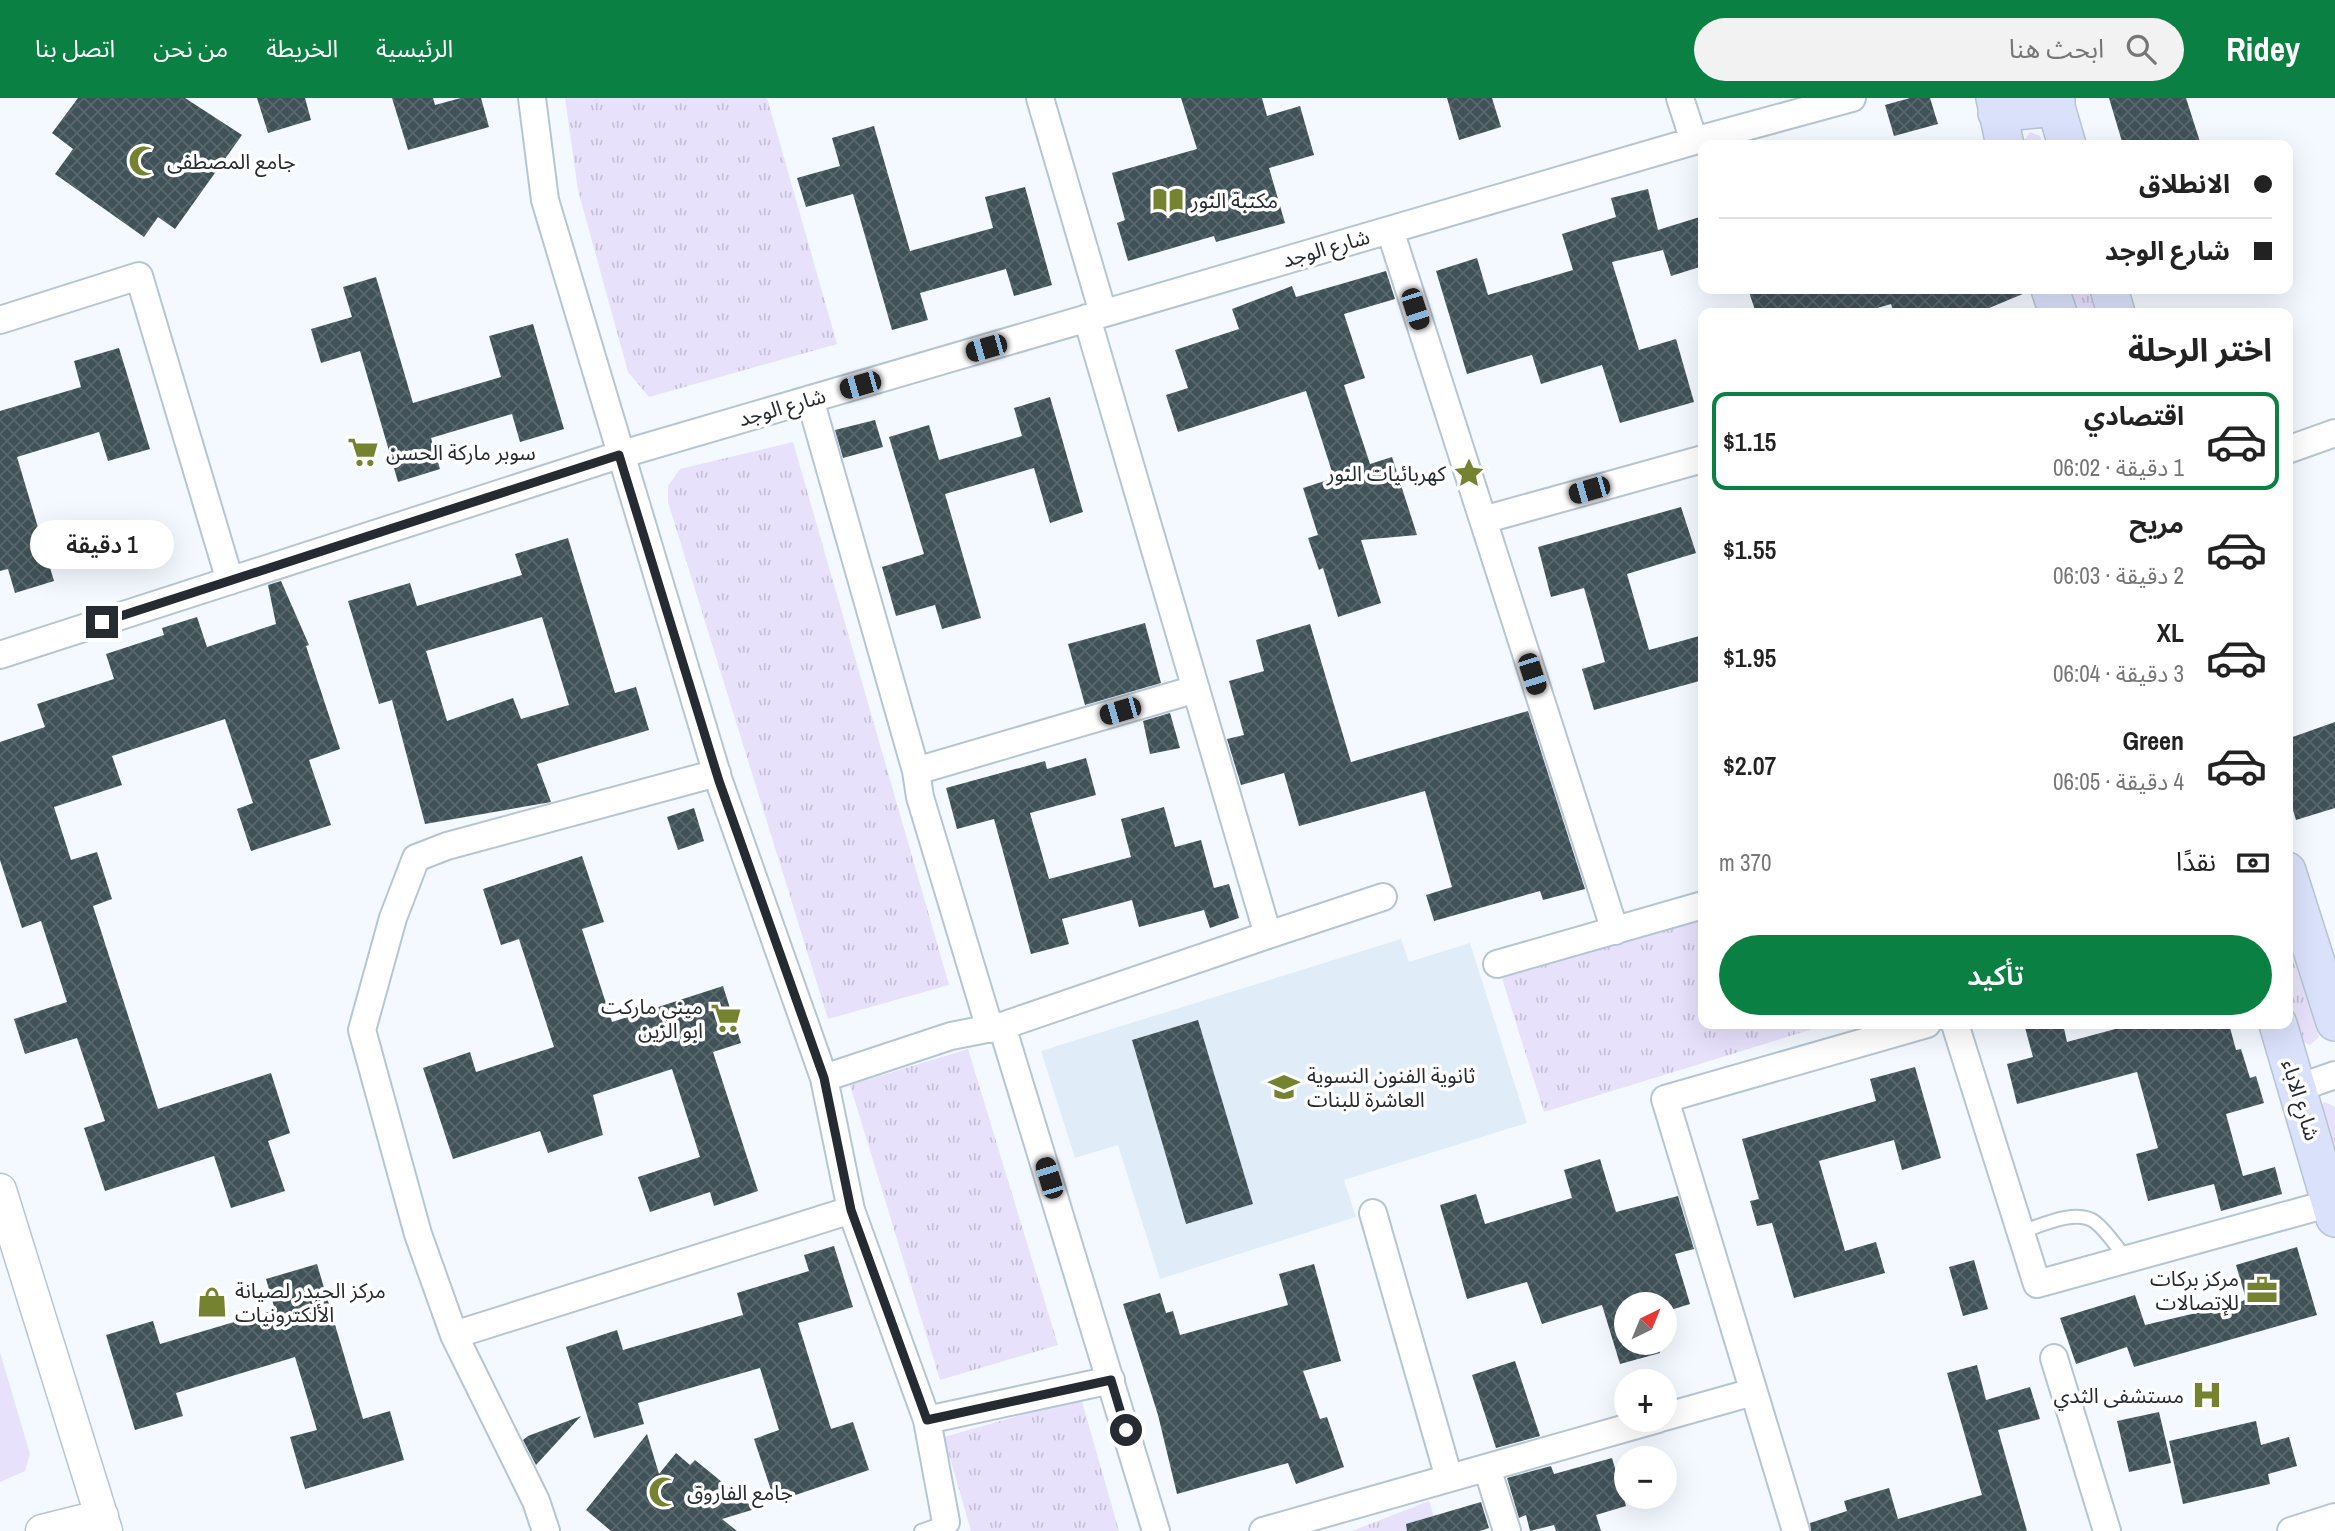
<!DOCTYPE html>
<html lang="ar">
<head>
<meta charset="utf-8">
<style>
  body { margin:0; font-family:"Archivo Narrow","Noto Sans Arabic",sans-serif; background:#f2f2f2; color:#222; direction:rtl; height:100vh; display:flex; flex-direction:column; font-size:26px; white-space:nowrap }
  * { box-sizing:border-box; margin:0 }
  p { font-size:23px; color:#767676 }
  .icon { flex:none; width:38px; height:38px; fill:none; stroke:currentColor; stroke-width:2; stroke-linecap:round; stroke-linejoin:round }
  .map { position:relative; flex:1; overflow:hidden; direction:ltr }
  .panel { position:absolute; left:1698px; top:210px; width:595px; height:721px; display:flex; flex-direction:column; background:#fff; border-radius:14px; box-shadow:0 7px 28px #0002; direction:rtl }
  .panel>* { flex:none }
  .banner { position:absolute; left:1698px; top:42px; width:595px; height:154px; border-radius:14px; box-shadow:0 7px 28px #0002; direction:rtl; display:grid; align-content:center; height:154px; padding:0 21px; background:#fff }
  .needle { width:46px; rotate:43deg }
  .fabs { position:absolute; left:1614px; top:1194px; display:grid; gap:14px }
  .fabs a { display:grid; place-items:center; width:63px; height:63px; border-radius:50%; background:#fff; box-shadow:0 7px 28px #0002; font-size:35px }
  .end { position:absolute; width:32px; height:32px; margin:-16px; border:9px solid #252b30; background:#fff; box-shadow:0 0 0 4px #fff }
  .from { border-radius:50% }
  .bubble { position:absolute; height:49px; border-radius:24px; background:#fff; box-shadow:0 7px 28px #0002; font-size:23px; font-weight:600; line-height:49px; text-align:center; direction:rtl }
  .car { position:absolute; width:21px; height:42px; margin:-21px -10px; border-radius:9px; box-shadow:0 0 5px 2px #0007; background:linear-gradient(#222 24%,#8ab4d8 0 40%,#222 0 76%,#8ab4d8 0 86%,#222 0) }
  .banner b { display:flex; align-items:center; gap:24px; height:66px; font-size:26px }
  .banner b+b { border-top:2px solid #e0e0e0 }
  .banner i { width:18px; height:18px; background:#222 }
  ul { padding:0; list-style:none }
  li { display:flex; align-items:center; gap:21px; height:98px; margin:0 14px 10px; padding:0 7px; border:4px solid transparent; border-radius:14px }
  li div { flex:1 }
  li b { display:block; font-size:26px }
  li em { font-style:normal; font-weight:600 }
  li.on { border-color:#0b8043 }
  li>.icon { width:63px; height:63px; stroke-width:1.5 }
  h2 { padding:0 21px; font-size:32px; line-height:84px }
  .pay { display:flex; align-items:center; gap:18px; height:77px; padding:0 21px; font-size:26px }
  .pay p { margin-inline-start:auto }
  .action { display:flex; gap:14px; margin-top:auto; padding:14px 21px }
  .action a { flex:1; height:80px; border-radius:42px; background:#0b8043; color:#fff; font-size:28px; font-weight:600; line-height:80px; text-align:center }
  header { display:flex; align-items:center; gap:42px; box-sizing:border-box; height:98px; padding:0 35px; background:#0b8043; color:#fff }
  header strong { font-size:33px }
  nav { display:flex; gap:38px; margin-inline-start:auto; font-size:24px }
  .search { width:490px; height:63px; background:#f2f2f2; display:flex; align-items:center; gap:18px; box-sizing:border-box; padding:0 24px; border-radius:38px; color:#767676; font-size:26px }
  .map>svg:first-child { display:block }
</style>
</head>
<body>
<header>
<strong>Ridey</strong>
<div class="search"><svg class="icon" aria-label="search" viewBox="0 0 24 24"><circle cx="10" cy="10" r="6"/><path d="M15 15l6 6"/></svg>ابحث هنا</div>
<nav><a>الرئيسية</a><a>الخريطة</a><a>من نحن</a><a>اتصل بنا</a></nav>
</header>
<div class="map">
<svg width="2335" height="1433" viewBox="0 0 2335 1433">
  <defs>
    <pattern id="grass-tufts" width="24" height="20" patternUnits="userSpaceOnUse" patternTransform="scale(1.75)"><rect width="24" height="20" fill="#e7e1fc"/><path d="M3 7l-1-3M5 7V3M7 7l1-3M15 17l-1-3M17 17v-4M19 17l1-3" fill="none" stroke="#c6c1d8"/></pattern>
    <pattern id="building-cross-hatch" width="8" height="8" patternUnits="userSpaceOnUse" patternTransform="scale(1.75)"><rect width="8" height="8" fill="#405258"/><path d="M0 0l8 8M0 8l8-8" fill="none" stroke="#59686d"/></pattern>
  </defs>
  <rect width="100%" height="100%" fill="#f3f9ff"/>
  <path fill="#e0edf9" d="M1401,841L1409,864L1470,845L1527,1025L1344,1082L1356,1119L1160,1181L1118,1047L1075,1060L1041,953Z"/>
  <path fill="url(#grass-tufts)" d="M565,0H767L837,246L649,299L628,274L578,92Z
    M2030,34L2040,38L2043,47H2021Z
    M2064,191H2088L2095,215H2072Z
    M793,344L949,887L828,921L668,404V388L680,371Z
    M1703,818V926H1829L1544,1014L1502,880Z
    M2287,830L2319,939L2310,947L2297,940L2287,909Z
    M968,951L1058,1247L940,1282L850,987Z
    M2325,1004L2335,1009V1076L2315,1013Z
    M1081,1300L1119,1433H971L944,1339Z
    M1429,1403L1438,1433H1352Z"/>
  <path fill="#e7e1fc" d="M0,1254L30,1356L25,1373L0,1384Z"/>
  <path fill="url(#building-cross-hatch)" fill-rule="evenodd" d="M78,0H185L242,37L175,131L158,119L144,139L55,76L73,51L52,35Z
    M257,0H305L311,22L268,35Z
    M392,0H433L435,7L461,0H481L489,29L408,52Z
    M1181,0H1262L1267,18L1300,8L1314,57L1269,70L1285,125L1216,144L1214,138L1128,163L1117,125L1125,122L1112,75L1197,51Z
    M1447,0H1492L1501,29L1459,42Z
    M1910,0H1930L1938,26L1894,38L1885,7Z
    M2109,0H2186L2201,47H2123Z
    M874,28L910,153L993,130L985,99L1025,89L1052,187L1014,198L1006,171L920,195L928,222L892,232L853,96L806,109L797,80L840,68L832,40Z
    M1648,91L1658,132L1703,118V168L1671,178L1663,152L1612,164L1639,252L1676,241L1694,304L1620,325L1602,267L1541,286L1532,257L1467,276L1436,173L1477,160L1488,197L1573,172L1562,136L1616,119L1611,100Z
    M1386,173L1395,201L1344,216L1365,280L1344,287L1370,366L1392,359L1417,437L1361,442L1381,505L1338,519L1323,470L1319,472L1308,440L1318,437L1303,390L1334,380L1306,293L1178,334L1166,297L1188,290L1175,252L1239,231L1232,211L1292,188L1296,199Z
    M376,179L413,305L501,279L489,238L533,226L564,331L520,344L512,316L431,340L440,371L398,384L360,253L321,265L311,231L352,219L343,189Z
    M1748,191H2030V193L1977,215H1894L1891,206L1860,215H1756Z
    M119,250L150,351L108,363L99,334L17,359L54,483L15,495L8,471L0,473V313L81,289L74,263Z
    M1050,299L1083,414L1050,425L1034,370L945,396L981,520L942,531L935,507L896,518L882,469L924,456L889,339L929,327L939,362L1022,338L1014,310Z
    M875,322L883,349L843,360L835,332Z
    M1681,409L1696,455L1627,476L1649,552L1703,537V582L1594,612L1582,571L1605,564L1584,490L1551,499L1538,449Z
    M568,440L615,595L636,589L649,632L537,666L551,704L425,726L392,602L379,606L348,503L410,485L417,508L522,477L515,456ZM542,519L569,607L521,621L513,600L447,623L426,553Z
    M281,483L309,547L306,548L340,651L309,662L331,727L251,753L237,711L253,705L225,621L112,658L122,687L54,709L71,762L97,754L112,801L93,808L158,1011L271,975L290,1035L268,1043L285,1093L231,1110L214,1058L105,1093L84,1030L105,1023L77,940L25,956L14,921L67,904L41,823L22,830L0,762V644L45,629L37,606L114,581L106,556L164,537L162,530L197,519L207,549L276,526L268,487Z
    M1145,525L1161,585L1085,607L1068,546Z
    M1310,526L1351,664L1528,613L1585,791L1543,802L1540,793L1434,823L1426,797L1452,789L1425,693L1299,728L1284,675L1241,687L1227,641L1244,637L1229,583L1264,573L1256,542Z
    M1170,615L1180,650L1150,656L1143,623Z
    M2335,624V710L2296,722L2287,693V641Z
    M1086,660L1096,697L1030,715L1049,781L1131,759L1121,721L1164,709L1175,749L1201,742L1214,790L1229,786L1239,820L1210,830L1204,812L1139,829L1132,802L1062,821L1069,846L1031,856L994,721L957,731L946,690L1045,663L1047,671Z
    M694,710L704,743L678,752L667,719Z
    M582,758L604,824L582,831L612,924L723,888L741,945L713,954L758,1093L714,1108L710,1094L650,1114L638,1079L700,1059L672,971L593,997L603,1037L548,1055L540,1033L453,1061L423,970L470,954L476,974L554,949L519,841L501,847L483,791Z
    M1198,922L1253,1106L1186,1126L1132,942Z
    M2024,926H2063L2067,944L2134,926H2229L2236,952L2241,951L2250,980L2256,978L2264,1005L2226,1016L2243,1078L2275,1069L2282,1096L2221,1113L2214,1086L2148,1103L2136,1056L2158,1050L2137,974L2017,1006L2007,966L2033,959Z
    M1915,969L1941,1060L1902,1072L1894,1042L1819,1063L1845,1153L1876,1144L1885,1175L1794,1200L1772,1125L1757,1128L1750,1103L1759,1101L1742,1041L1876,1003L1870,981Z
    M1600,1061L1616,1114L1678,1098L1694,1151L1675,1156L1690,1206L1664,1214V1206H1626V1244H1657L1660,1255L1620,1266L1602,1207L1542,1226L1527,1184L1467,1201L1440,1107L1476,1096L1485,1126L1572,1100L1564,1072Z
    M834,1148L853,1209L798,1225L831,1331L853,1324L869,1372L775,1404L754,1341L779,1332L760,1270L638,1305L644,1326L594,1340L566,1249L617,1232L623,1252L743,1217L737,1195L809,1173L804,1157Z
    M2297,1149L2317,1217L2134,1269L2127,1249L2076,1266L2060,1220L2135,1197L2145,1227L2239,1205L2246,1201L2236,1167Z
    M1974,1162L1988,1211L1963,1218L1949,1169Z
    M317,1166L363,1321L390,1313L404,1362L305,1391L290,1339L317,1332L295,1259L176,1295L183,1318L135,1332L106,1237L153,1223L160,1246L275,1212L266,1181Z
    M1314,1166L1341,1263L1303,1273L1320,1321L1327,1319L1344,1369L1296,1386L1288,1365L1177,1396L1158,1317L1123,1206L1160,1195L1166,1215L1173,1213L1180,1237L1288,1207L1279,1176Z
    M1515,1263L1540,1338L1496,1350L1472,1277Z
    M1977,1267L1986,1302L2030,1289L2040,1321L1998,1332L2027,1433H1811L1810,1425L1847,1413L1844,1403L1889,1390L1898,1421L1982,1397L1947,1275Z
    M2159,1314L2171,1365L2129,1374L2117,1323Z
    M581,1318L536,1367L523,1342L528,1338Z
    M2256,1323L2261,1347L2289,1339L2297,1368L2268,1376L2270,1386L2183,1406L2169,1343Z
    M647,1336L659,1376L676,1355L690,1367L695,1362L755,1411L722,1421L737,1433H611L586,1412Z
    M1612,1360L1626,1408L1596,1417L1601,1433H1556L1554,1427L1530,1433L1526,1417L1519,1420L1507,1380L1551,1368L1554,1376Z
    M1481,1404L1489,1430L1480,1433H1407L1406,1426Z"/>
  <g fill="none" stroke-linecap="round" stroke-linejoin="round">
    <g stroke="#b6c5d2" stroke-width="16">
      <path id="service" d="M2021,1134C2040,1128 2076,1110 2095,1124C2107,1133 2117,1150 2127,1161
        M921,1433L946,1424"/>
    </g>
    <g stroke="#b6c5d2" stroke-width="30">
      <path id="minor" d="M532,0L545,102L719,683L824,980L851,1112L927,1322L946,1424
        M1040,0L1103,215
        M1680,0L1694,43
        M1390,132L1615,833
        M0,222L139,178L230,483
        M810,301L916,673L920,699L990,931
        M2287,352L2335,335
        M1483,422L1703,361
        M0,557L619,357L1694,43L1852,0
        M916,673L1196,591
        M1268,837L1383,799
        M1497,866L1703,807
        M1955,926L2037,1186L2331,1105
        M1002,928L1268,837L1087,220
        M824,980L951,938L1002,928L1156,1433
        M2298,990L2335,977
        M1373,1115L1449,1380
        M454,1237L851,1112
        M2054,1260L2107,1433
        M1664,1319L1753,1294
        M927,1322L1111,1282
        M1487,1370L1507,1433
        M546,1433L536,1403L454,1237L418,1136L362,932L393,820L416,760L447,748L717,675
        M1263,1433L1658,1321
        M1796,1433L1665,1001L1927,926
        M2291,1433L2335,1419"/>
    </g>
    <g stroke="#b6c5d2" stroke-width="35">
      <path id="tertiary" d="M0,1092L106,1433
        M42,1433L102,1418"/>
    </g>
    <g stroke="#b6c5d2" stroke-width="40">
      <path id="secondary" d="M1995,0L2005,47
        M2056,0V9L2067,47
        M1997,15L2056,9
        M2050,191L2058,215
        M2109,191L2116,215
        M2287,773L2335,924
        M2278,926L2335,1120"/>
    </g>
    <use href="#service" stroke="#fff" stroke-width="12"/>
    <use href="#minor" stroke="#fff" stroke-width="26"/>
    <use href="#tertiary" stroke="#fff" stroke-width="32"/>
    <use href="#secondary" stroke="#dae1fb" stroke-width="37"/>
  </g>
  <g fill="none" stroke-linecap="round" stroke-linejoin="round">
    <path stroke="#252b30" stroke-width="9" d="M102,524L619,357L719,683L824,980L851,1112L927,1322L1111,1282L1126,1332"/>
  </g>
  <defs>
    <g id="mosque-bare" transform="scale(2.415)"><path d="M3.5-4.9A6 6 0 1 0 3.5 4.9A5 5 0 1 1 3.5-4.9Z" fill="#75822f" stroke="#fff" stroke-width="2.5" paint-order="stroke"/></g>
    <g id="library-bare" transform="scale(2.415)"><path d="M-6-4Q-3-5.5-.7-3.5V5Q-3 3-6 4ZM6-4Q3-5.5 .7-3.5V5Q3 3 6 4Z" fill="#75822f" stroke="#fff" stroke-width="2.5" paint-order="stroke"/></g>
    <g id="supermarket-bare" transform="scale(2.415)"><path d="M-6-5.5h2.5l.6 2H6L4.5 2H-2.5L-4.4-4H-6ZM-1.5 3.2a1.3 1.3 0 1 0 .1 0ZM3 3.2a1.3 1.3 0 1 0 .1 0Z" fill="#75822f" stroke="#fff" stroke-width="2.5" paint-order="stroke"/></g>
    <g id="sight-bare" transform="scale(2.415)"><path d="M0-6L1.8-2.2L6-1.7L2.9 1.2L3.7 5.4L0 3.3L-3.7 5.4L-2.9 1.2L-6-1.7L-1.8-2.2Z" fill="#75822f" stroke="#fff" stroke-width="2.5" paint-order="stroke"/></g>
    <g id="school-bare" transform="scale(2.415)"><path d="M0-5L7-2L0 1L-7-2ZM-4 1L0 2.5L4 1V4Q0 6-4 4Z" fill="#75822f" stroke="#fff" stroke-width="2.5" paint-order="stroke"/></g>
    <g id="office-bare" transform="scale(2.415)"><path d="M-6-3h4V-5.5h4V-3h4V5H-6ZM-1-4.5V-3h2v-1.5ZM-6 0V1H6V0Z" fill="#75822f" stroke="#fff" stroke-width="2.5" paint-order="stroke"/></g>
    <g id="shop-bare" transform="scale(2.415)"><path d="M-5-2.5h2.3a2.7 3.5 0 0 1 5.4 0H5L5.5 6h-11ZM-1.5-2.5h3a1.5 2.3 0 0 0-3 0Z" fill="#75822f" stroke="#fff" stroke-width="2.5" paint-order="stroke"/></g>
    <g id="hospital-bare" transform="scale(2.415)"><path d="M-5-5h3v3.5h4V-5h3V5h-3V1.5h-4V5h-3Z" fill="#75822f" stroke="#fff" stroke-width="2.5" paint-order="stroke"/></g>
  </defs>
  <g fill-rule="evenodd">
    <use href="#mosque-bare" x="144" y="63"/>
    <use href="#library-bare" x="1168" y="102"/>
    <use href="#supermarket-bare" x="363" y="354"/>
    <use href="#sight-bare" x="1469" y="375"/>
    <use href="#supermarket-bare" x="726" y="920"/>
    <use href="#school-bare" x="1284" y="989"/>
    <use href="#office-bare" x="2262" y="1192"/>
    <use href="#shop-bare" x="212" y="1204"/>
    <use href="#hospital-bare" x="2207" y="1297"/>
    <use href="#mosque-bare" x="664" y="1394"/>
  </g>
  <g text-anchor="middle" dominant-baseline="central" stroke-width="7" stroke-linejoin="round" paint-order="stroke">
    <g font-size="21" fill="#252b30" stroke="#fff" text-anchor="start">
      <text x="167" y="63">جامع المصطفى</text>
      <text x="1191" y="102">مكتبة النور</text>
      <text x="386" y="354">سوبر ماركة الحسن</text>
      <text x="1446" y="375" text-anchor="end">كهربائيات النور</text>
      <text x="703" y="908" text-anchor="end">ميني ماركت<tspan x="703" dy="24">ابو الزين</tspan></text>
      <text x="1307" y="977">ثانوية الفنون النسوية<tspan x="1307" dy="24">العاشرة للبنات</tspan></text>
      <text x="2239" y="1180" text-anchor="end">مركز بركات<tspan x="2239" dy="24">للإتصالات</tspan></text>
      <text x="235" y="1192">مركز الحيدر لصيانة<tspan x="235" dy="24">الألكترونيات</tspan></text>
      <text x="2184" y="1297" text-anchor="end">مستشفى الثدي</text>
      <text x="687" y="1394">جامع الفاروق</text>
    </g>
    <g font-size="21" fill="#252b30" stroke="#fff">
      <text transform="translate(1326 150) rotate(-16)">شارع الوجد</text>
      <text transform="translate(782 309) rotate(-16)">شارع الوجد</text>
      <text transform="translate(2301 1002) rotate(73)">شارع الاباء</text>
    </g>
  </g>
</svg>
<div class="fabs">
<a><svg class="needle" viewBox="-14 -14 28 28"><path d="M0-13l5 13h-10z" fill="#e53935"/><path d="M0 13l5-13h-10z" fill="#767676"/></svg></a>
<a>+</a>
<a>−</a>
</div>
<i class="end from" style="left:1126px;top:1332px"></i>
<i class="end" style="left:102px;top:524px"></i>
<div class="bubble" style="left:30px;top:422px;width:144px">1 دقيقة</div>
<i class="car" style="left:1415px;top:211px;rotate:162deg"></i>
<i class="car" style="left:986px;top:250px;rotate:254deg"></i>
<i class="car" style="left:860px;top:287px;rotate:254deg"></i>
<i class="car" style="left:1589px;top:392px;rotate:254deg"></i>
<i class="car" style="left:1532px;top:576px;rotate:162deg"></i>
<i class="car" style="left:1120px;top:613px;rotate:254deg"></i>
<i class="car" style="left:1049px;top:1080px;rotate:343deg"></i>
<div class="banner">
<b><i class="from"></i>الانطلاق</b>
<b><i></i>شارع الوجد</b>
</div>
<section class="panel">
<h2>اختر الرحلة</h2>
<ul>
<li class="on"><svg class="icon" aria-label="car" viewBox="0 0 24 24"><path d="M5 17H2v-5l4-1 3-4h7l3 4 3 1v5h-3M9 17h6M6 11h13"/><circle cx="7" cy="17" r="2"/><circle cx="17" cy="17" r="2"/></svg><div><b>اقتصادي</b><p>1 دقيقة · 06:02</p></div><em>$1.15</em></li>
<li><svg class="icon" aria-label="car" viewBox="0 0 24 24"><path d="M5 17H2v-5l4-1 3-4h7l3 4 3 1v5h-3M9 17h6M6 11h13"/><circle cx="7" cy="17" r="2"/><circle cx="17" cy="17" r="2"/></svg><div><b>مريح</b><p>2 دقيقة · 06:03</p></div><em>$1.55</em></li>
<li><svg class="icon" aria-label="car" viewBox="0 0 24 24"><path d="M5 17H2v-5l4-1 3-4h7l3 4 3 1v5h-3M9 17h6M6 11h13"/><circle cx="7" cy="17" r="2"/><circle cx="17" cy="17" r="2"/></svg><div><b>XL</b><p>3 دقيقة · 06:04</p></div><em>$1.95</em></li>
<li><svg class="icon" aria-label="car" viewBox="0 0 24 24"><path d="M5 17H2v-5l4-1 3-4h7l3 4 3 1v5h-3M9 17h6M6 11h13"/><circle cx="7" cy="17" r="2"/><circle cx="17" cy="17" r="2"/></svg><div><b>Green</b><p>4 دقيقة · 06:05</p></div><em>$2.07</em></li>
</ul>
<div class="pay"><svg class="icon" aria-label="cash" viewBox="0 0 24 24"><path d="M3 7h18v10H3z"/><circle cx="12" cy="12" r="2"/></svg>نقدًا<p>370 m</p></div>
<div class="action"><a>تأكيد</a></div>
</section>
</div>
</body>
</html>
